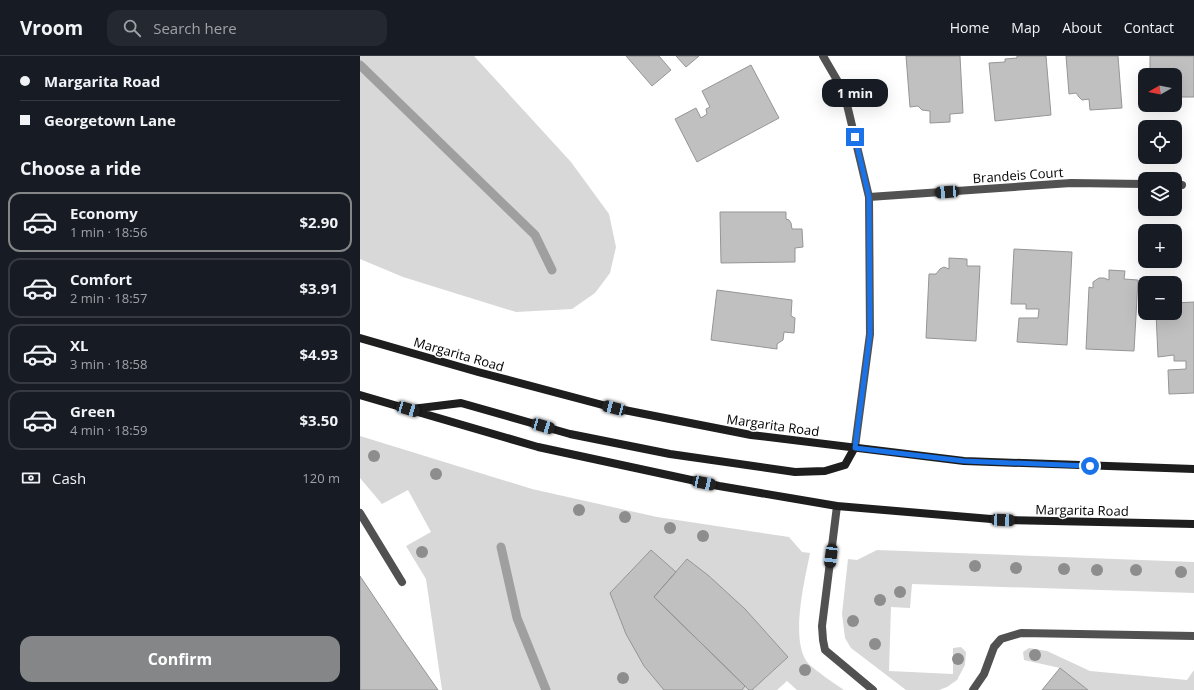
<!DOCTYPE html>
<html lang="en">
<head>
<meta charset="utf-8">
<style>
  body { margin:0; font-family:"Open Sans",sans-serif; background:#242831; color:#f1f3f6; height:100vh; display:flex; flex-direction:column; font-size:15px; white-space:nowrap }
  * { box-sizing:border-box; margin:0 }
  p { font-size:13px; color:#9ea1a6 }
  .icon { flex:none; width:22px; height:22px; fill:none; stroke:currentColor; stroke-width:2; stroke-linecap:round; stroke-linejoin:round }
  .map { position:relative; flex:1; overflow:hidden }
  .drawer { display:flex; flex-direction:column; background:#171b24; width:360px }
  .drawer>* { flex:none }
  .hud { display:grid; align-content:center; height:88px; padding:0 20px; background:#171b24 }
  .needle { width:26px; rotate:261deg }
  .buttons { position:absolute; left:778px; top:12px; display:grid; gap:8px }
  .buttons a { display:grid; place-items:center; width:44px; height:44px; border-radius:8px; background:#171b24; box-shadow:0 4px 16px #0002; font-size:20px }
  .end { position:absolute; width:18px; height:18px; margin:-9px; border:5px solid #1a73e8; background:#fff; box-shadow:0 0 0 2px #fff }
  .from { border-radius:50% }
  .bubble { position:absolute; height:28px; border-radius:12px; background:#171b24; box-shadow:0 4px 16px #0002; font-size:13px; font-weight:700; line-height:28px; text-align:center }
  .car { position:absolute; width:12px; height:24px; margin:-12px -6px; border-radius:5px; box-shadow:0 0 3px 1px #0007; background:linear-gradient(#222 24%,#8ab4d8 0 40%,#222 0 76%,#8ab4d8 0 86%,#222 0) }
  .hud b { display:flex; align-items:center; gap:14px; height:38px; font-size:15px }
  .hud b+b { border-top:1px solid #363941 }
  .hud i { width:10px; height:10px; background:#f1f3f6 }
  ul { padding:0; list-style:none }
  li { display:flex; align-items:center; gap:12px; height:60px; margin:0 8px 6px; padding:0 12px; border:2px solid #363941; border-radius:12px }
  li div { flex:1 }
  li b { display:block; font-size:15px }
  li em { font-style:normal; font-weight:700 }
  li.on { border-color:#858687 }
  li>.icon { width:36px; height:36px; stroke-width:1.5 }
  h2 { padding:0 20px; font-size:18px; line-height:48px }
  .pay { display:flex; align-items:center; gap:10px; height:44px; padding:0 20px; font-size:15px }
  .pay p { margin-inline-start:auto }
  .cta { display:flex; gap:8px; margin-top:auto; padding:8px 20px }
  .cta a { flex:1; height:46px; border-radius:12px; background:#858687; color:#fff; font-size:16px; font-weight:700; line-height:46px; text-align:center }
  header { display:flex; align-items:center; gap:24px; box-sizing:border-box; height:56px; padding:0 20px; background:#171b24; border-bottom:1px solid #363941 }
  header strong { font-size:19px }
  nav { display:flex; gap:22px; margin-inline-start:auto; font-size:14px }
  .search { width:280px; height:36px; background:#242831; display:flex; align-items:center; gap:10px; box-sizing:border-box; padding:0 14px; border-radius:12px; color:#9ea1a6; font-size:15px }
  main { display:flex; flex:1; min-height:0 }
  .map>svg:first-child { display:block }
</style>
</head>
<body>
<header>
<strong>Vroom</strong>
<div class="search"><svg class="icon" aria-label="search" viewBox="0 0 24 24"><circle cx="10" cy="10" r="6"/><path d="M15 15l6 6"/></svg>Search here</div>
<nav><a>Home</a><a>Map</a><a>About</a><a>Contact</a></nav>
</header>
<main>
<section class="drawer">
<div class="hud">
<b><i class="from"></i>Margarita Road</b>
<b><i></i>Georgetown Lane</b>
</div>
<h2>Choose a ride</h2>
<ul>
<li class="on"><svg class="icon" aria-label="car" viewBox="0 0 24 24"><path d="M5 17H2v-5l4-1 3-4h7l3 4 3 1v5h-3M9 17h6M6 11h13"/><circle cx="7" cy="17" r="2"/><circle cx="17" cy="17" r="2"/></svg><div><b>Economy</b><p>1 min · 18:56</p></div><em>$2.90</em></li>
<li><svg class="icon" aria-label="car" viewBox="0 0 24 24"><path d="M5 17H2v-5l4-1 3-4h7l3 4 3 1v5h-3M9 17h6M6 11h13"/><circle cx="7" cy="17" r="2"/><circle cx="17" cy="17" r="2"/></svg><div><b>Comfort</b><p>2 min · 18:57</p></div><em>$3.91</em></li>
<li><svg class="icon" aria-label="car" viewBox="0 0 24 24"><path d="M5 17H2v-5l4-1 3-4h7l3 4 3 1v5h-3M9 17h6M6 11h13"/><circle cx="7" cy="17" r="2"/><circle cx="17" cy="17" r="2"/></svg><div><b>XL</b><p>3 min · 18:58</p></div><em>$4.93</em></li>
<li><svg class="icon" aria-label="car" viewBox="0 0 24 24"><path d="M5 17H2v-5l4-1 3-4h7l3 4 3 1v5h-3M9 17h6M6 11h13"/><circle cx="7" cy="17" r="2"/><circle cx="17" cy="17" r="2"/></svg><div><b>Green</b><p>4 min · 18:59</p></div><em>$3.50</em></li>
</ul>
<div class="pay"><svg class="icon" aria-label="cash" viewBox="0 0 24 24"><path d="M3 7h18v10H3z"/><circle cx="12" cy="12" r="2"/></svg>Cash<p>120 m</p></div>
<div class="cta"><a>Confirm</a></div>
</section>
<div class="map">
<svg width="834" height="634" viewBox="0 0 834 634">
  <rect width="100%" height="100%" fill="#fff"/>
  <path fill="#d8d8d8" d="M0,0H114L211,106L249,158L256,191L250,217L235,237L212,253L156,256L43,221L0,203Z
    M0,380L172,433L297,461L429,481L442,496L450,497C445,524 430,582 447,606C453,613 475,628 484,634H437L427,625L417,634H82L66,523L46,490L71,476L48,434L22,448L0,422Z
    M517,494L834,506V537L552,528L550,552L531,551L529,615L593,618V592L601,591L606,596L605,609L597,624L587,631L579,634H546L491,592L485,582L482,558L488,503L497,504Z
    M669,592L687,595L730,615L827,624L834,614V634H728L700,612L664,604L663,596Z"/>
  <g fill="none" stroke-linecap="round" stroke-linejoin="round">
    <path stroke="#9f9f9f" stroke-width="9" d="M0,9L175,179L192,214
      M141,491L157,562L186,634"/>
  </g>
  <path fill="#c0c0c0" stroke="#959595" d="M266,0H299L311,14L292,30Z
    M316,0H339L326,11Z
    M546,0H600L603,57L590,58V66L570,67V55L562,54L558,50L550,51Z
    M657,0H686L691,59L635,65L629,7L645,6V3L657,2Z
    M706,0H758L762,52L730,54L729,43L722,44L719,41L716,37L709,38Z
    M790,0H834V41H815V19H790Z
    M391,9L419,62L337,106L315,63L336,52L341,62L347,58L346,53L350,51L342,35Z
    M360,156H426V163L429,164L431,167L432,173H442L443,191L435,192V206L361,207Z
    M654,193L712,196L707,289L657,286L659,262H678L679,253H666V248H651Z
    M589,202L607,203V210H620L616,285L566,282L569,218H576L580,213L584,211L589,213Z
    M749,214L765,215L764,223L778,224L774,295L726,293L729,231L733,232V226L739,222H744L749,224Z
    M357,234L432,244L431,260L435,262L434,277L424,276L423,284L417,288V293L351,284Z
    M834,246V337L809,338L808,314L826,313V305H814V299L798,301L796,257H815V247Z
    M291,494L316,516L294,541L385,630L382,634H304L284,610L266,578L250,537Z
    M327,503L349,520L385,553L428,601L392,634H389L385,630L294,541Z
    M0,520L41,581L78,634H0Z
    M700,612L728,634H682Z"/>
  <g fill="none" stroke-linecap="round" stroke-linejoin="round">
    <path stroke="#515151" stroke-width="8" d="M477,450L462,570L463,584L465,594L513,634
      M0,457L42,526
      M613,634L624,618L634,591L641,583L661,577L834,580"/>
    <path stroke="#515151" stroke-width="8" d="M463,0L484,36L509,141L510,278L495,391
      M815,128L822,129
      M509,141L711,127L785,128"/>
    <path stroke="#1e1e1e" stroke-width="8" d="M0,282L118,316L254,352L391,379L604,405L834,413
      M0,339L178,391L359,430L477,450L643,464L834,468
      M52,353L101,347L210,378L310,398L435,416L465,415L485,409L495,391"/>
  </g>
  <g fill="#8d8d8d">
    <circle cx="14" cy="400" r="6"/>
    <circle cx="76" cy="418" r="6"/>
    <circle cx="219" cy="454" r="6"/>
    <circle cx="265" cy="461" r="6"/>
    <circle cx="310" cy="472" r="6"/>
    <circle cx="343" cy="480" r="6"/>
    <circle cx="62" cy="496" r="6"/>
    <circle cx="615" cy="510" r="6"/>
    <circle cx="656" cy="512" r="6"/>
    <circle cx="704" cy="513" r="6"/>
    <circle cx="737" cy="514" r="6"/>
    <circle cx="776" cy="514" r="6"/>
    <circle cx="821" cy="516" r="6"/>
    <circle cx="540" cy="536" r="6"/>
    <circle cx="520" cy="544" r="6"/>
    <circle cx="493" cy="565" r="6"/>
    <circle cx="515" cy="588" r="6"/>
    <circle cx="675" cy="599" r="6"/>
    <circle cx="598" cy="603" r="6"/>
    <circle cx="445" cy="614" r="6"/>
    <circle cx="263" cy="622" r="6"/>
  </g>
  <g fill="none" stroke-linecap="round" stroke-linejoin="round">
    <path stroke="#1a73e8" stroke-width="5" d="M495,81L509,141L510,278L495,392L604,405L730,410"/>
  </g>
  <g text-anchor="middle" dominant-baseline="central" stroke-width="3" stroke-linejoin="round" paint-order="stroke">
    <g font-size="13" fill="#000" stroke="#fff">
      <text transform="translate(658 119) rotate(-4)">Brandeis Court</text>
      <text transform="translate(99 298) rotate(16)">Margarita Road</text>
      <text transform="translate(413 369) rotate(8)">Margarita Road</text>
      <text transform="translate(722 454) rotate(1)">Margarita Road</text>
    </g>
  </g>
</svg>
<div class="buttons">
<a><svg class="needle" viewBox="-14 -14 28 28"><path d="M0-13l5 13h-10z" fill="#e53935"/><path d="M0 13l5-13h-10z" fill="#9ea1a6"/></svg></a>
<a><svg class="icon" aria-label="locate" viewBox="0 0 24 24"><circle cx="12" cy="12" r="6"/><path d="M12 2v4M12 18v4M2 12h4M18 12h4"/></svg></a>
<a><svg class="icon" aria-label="layers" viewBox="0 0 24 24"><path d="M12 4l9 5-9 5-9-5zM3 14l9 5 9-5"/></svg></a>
<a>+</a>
<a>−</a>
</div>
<i class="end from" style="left:730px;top:410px"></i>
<i class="end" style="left:495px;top:81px"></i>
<div class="bubble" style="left:462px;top:23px;width:66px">1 min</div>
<i class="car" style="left:587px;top:136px;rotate:266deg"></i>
<i class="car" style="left:254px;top:352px;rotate:285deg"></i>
<i class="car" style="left:48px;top:353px;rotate:106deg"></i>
<i class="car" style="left:183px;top:370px;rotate:106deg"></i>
<i class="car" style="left:344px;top:427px;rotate:102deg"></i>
<i class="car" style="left:643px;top:464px;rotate:92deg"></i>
<i class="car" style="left:471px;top:500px;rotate:187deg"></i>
</div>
</main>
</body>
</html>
